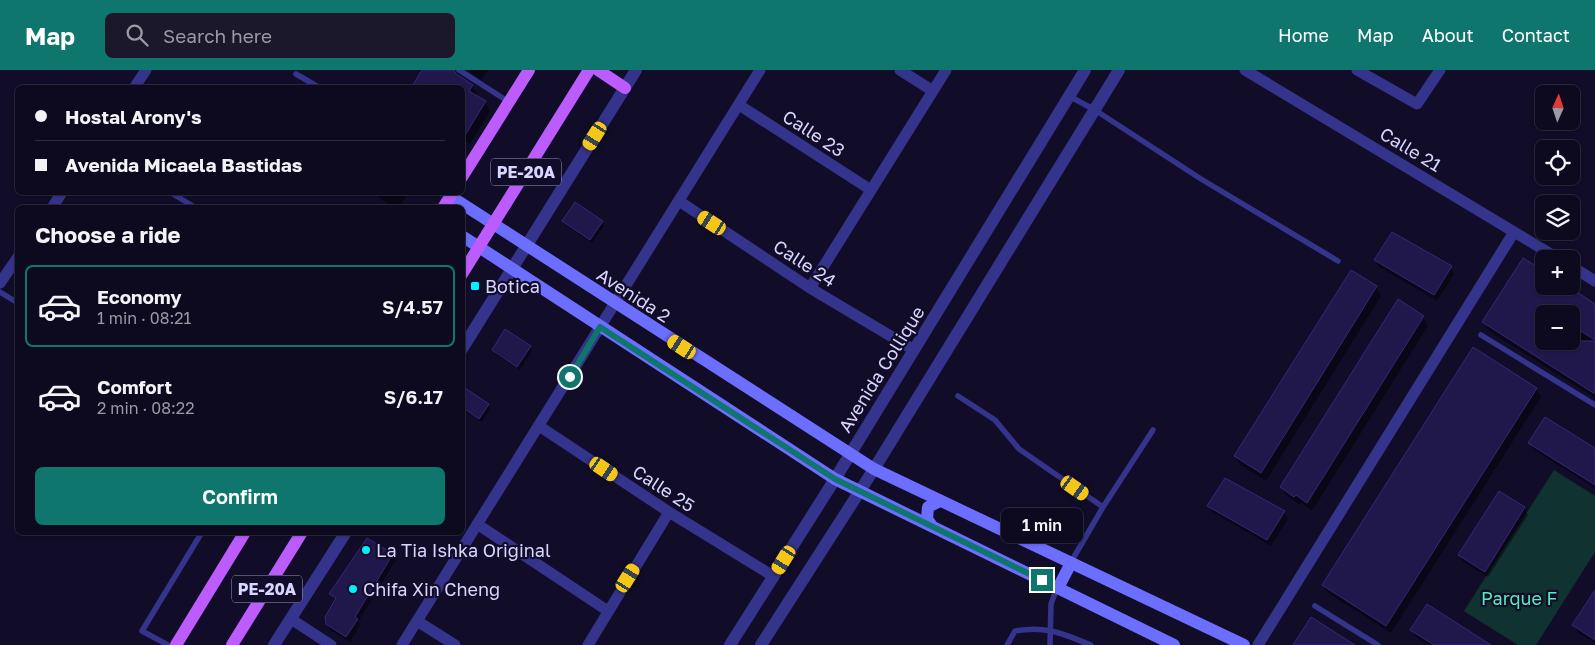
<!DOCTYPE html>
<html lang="en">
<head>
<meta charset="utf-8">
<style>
  body { margin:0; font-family:"Golos Text",sans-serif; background:#1b182c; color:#f1f3f6; height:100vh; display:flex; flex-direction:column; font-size:19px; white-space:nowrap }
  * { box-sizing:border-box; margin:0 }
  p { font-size:16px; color:#9a9aa4 }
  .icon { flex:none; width:28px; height:28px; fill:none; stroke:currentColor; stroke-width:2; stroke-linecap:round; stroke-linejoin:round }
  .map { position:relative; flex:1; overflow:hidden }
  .details { position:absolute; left:15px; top:135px; width:450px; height:330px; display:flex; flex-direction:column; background:#0d0a1f; border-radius:8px; box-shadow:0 1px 4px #0004,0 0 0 1px #2d2b3d }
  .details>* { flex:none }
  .hud { position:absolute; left:15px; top:15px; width:450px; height:110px; border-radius:8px; box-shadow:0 1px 4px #0004,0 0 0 1px #2d2b3d; display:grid; align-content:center; height:110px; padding:0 20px; background:#0d0a1f }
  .needle { width:32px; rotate:3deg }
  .buttons { position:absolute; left:1535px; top:15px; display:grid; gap:10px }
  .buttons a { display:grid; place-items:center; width:45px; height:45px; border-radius:8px; background:#0d0a1f; box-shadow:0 1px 4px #0004,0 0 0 1px #2d2b3d; font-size:25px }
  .end { position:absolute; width:22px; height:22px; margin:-11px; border:6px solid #0f766e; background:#fff; box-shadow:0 0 0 2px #fff }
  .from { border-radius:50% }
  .bubble { position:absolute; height:35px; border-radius:8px; background:#0d0a1f; box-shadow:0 1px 4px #0004,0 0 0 1px #2d2b3d; font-size:16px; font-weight:600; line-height:35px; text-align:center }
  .car { position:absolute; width:15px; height:30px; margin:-15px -8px; border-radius:6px; box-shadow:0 0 4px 1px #0007; background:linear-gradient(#f5c518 24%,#345 0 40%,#f5c518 0 76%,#345 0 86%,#f5c518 0) }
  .hud b { display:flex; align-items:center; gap:18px; height:48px; font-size:19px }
  .hud b+b { border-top:1px solid #2d2b3d }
  .hud i { width:12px; height:12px; background:#f1f3f6 }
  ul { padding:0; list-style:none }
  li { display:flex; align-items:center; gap:15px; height:82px; margin:0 10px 8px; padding:0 10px; border:2px solid transparent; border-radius:8px }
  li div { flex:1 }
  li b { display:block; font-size:19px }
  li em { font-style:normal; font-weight:600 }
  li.on { border-color:#0f766e }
  li>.icon { width:45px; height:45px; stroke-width:1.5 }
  h2 { padding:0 20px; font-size:22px; line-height:60px }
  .action { display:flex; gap:10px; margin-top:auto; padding:10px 20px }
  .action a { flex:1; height:58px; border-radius:8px; background:#0f766e; color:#fff; font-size:20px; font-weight:600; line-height:58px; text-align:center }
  header { display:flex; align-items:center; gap:30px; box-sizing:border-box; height:70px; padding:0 25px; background:#0f766e; color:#fff }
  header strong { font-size:24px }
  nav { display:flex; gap:28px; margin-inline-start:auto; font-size:18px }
  .search { width:350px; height:45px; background:#1b182c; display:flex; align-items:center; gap:12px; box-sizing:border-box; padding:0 18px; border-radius:8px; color:#9a9aa4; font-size:19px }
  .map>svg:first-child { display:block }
</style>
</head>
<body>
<header>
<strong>Map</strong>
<div class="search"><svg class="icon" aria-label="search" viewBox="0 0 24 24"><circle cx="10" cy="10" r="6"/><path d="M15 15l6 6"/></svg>Search here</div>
<nav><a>Home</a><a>Map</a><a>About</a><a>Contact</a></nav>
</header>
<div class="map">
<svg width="1595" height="575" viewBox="0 0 1595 575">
  <rect width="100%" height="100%" fill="#110d29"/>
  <path fill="#103331" d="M1554,400L1595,426V482L1536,575H1518L1464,541Z"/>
  <path fill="#0007" fill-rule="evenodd" d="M423,0H432L472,16L477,24L476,26L485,32L490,41L470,74L462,69V18Z
    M468,0H488L481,10Z
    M370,122H409L399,138H395Z
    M564,151L602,152L604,156L592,173L566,155Z
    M1375,190L1451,197L1454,204L1437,231L1379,197Z
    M1352,202L1376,217L1381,226L1266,411L1240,395L1235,386Z
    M1544,216L1595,235V328L1489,261L1484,252ZM1544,244H1571V271H1544Z
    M1423,247L1428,256L1312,441L1301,433L1300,435L1286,425L1281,417Z
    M530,276L532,281L520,300L495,284L493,280Z
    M462,318L488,335L490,339L482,352L462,339Z
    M1536,319L1541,327L1391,563L1328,523L1323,515Z
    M1530,373L1595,380V418L1534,380Z
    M1226,409L1284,442L1288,449L1271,476L1212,442L1209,436Z
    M1524,438L1528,445L1488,507L1463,492L1460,485Z
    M393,485L396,490L358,552L360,555L350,572L330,560L327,554L336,531L331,524Z
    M1595,522V573L1578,563L1574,555Z
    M1412,560L1489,575H1429L1416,567Z"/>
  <path fill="#20184b" stroke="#352879" d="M422,0H454L456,4L473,15L469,21L486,31L462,70V18H411Z
    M575,132L603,151L590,170L562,151Z
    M1392,162L1452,196L1434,225L1374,190Z
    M1523,188L1544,201V216H1568L1595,234V270L1571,255V244H1544V271H1595V324L1482,252Z
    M1351,200L1377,216L1261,403L1234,386Z
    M1398,229L1424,246L1307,433L1296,425L1294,427L1280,417Z
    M505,259L531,276L517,297L492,280Z
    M1473,277L1537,318L1386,556L1322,515Z
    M462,316L489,334L479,349L462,337Z
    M1545,347L1595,378V415L1528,373Z
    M1225,408L1285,441L1267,470L1207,436Z
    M1499,421L1525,437L1485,502L1458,485Z
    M367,468L393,484L355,547L358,549L346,567L326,554L325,547L336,528L329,524Z
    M1595,520V570L1572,555Z
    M1427,534L1491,575H1434L1410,560Z
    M1311,547L1355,575H1293Z"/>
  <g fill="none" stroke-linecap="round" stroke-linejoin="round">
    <path stroke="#35348c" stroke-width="5.5" d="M459,0L509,32
      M296,4L320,18
      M1069,26L1095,40L1201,109L1338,191
      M173,124L196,138
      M0,222L18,233
      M1481,265L1595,335
      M958,326L995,350L1019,379L1103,437
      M1071,492L1103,437L1153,360
      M1315,536L1378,575
      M168,575L142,561L202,462
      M1007,575L1015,561C1046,555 1063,564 1091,575
      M1050,575L1051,534L1057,518"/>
    <path stroke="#35348c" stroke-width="11" d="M900,0L933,21
      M1245,0L1559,189
      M1357,0L1417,34L1440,0
      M134,18L146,0
      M739,35L871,120
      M679,131L810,218L914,280
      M52,138L62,122
      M1571,196L1595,211
      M0,213L18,187
      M810,218L946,0
      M539,356L669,442L773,506
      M477,454L608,541
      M291,549L331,575
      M417,551L455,575
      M402,575L760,0
      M588,575L669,442
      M1258,575L1514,162"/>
    <path stroke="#35348c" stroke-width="12" d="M462,279L636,0
      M274,575L346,462
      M730,575L835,409L1085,0
      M761,575L874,399L1119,0"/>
    <path stroke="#6c6eff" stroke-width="12" d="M450,126L874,399L1244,575
      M462,166L835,409L1174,575
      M932,456L927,449L928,437L940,431
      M1058,518L1071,493"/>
    <path stroke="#bc5cff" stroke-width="12" d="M598,0L625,18
      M462,107L529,0
      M443,138L453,122
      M462,204L589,0
      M176,575L245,462
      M232,575L302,462"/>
  </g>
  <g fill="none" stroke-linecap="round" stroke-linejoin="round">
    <path stroke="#0f766e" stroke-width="6" d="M570,307L600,257L835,409L1042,510"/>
  </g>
  <g fill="#01efff" stroke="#110d29" stroke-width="2">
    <rect x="470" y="211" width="10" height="10" rx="2.5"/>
    <circle cx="366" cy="480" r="5"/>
    <circle cx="353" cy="519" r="5"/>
  </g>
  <g text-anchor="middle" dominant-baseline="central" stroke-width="4.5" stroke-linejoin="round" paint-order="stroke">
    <g fill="#110d29" stroke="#9c99bf" stroke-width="1">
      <rect x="491" y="88.5" width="70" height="27" rx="4"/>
      <rect x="232" y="505.5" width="70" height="27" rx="4"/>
    </g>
    <g font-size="16" font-weight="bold" fill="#d8d5ff">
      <text x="526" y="102">PE-20A</text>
      <text x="267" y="519">PE-20A</text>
    </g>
    <g font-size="18" fill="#d8d5ff" stroke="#110d29">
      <text transform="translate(814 63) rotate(33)">Calle 23</text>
      <text transform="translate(1411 79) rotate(31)">Calle 21</text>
      <text transform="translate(805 193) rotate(33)">Calle 24</text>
      <text transform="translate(634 225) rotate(33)">Avenida 2</text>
      <text transform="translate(881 299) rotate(-58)">Avenida Collique</text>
      <text transform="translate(664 418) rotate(33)">Calle 25</text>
    </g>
    <g font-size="18" fill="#d8d5ff" stroke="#110d29" text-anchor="start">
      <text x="485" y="216">Botica</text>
      <text x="376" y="480">La Tia Ishka Original</text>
      <text x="363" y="519">Chifa Xin Cheng</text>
    </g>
    <g font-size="18" fill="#56eac0" stroke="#110d29">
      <text x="1519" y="528">Parque F</text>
    </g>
  </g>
</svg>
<div class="buttons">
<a><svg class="needle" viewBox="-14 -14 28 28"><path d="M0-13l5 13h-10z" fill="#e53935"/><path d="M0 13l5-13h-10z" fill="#9a9aa4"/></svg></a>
<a><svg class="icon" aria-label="locate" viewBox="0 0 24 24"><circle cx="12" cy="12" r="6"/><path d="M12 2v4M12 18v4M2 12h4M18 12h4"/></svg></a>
<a><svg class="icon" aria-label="layers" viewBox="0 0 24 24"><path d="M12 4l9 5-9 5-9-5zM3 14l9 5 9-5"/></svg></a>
<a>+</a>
<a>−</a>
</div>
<i class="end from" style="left:570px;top:307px"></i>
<i class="end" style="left:1042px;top:510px"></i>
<div class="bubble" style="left:1001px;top:438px;width:82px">1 min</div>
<i class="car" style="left:595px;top:66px;rotate:212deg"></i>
<i class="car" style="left:712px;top:153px;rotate:303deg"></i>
<i class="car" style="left:682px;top:277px;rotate:303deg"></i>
<i class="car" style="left:604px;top:399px;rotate:124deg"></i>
<i class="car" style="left:1075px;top:418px;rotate:125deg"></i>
<i class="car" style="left:784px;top:490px;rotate:212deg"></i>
<i class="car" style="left:628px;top:508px;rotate:32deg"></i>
<div class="hud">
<b><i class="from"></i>Hostal Arony's</b>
<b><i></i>Avenida Micaela Bastidas</b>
</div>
<section class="details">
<h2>Choose a ride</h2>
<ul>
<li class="on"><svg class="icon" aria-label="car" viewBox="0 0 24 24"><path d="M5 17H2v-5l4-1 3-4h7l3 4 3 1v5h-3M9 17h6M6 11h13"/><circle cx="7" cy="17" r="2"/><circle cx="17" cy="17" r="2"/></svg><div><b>Economy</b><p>1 min · 08:21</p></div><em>S/4.57</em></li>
<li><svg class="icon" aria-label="car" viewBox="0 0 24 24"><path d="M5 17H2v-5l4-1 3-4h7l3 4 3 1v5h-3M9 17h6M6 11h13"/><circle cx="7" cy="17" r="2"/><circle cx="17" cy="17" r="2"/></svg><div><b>Comfort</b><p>2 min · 08:22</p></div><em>S/6.17</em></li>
</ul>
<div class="action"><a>Confirm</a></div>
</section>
</div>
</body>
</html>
